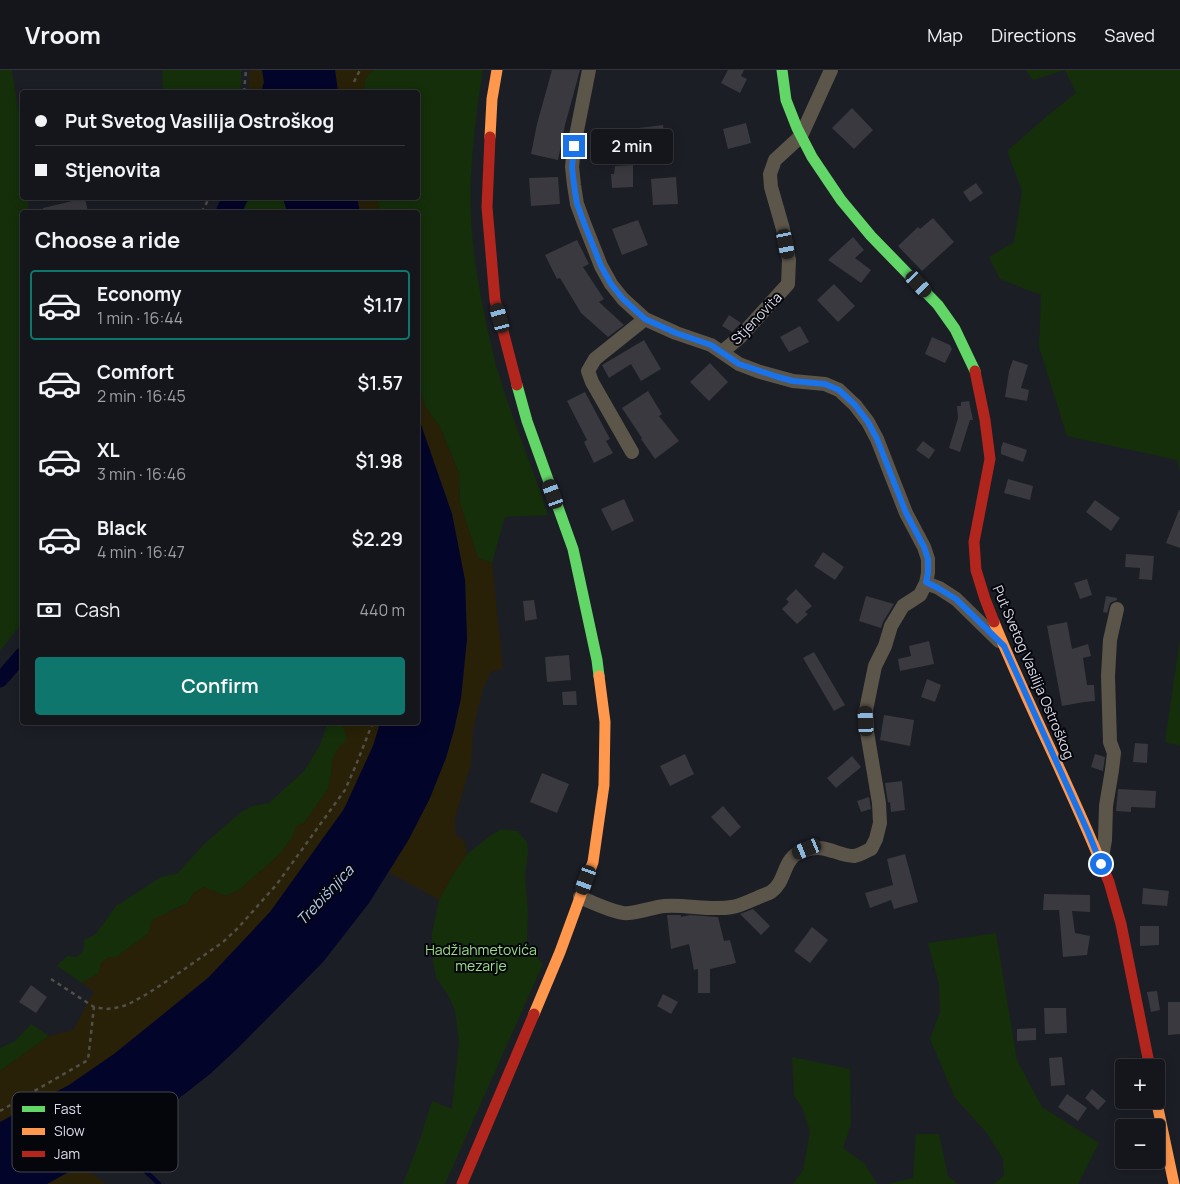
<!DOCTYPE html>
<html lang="en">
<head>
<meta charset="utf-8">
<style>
  body { margin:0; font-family:Manrope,sans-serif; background:#1e1f25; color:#f1f3f6; height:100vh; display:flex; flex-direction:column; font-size:19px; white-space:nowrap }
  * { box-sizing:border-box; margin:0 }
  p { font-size:16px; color:#9d9fa3 }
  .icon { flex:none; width:28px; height:28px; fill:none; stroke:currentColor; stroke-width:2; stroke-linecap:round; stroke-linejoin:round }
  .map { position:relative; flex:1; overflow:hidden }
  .panel { position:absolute; left:20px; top:140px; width:400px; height:515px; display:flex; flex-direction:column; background:#15161c; border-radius:5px; box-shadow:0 2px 12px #0003,0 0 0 1px #34353b }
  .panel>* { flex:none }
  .guide { position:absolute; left:20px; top:20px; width:400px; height:110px; border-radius:5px; box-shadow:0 2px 12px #0003,0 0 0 1px #34353b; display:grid; align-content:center; height:110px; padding:0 15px; background:#15161c }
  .tools { position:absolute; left:1115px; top:989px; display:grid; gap:10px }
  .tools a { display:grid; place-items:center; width:50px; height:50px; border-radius:5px; background:#15161c; box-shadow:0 2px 12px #0003,0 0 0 1px #34353b; font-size:25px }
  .end { position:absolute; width:22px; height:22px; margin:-11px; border:6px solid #1a73e8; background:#fff; box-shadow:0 0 0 2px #fff }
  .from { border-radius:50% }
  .bubble { position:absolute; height:35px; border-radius:5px; background:#15161c; box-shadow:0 2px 12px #0003,0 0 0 1px #34353b; font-size:16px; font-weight:600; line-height:35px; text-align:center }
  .car { position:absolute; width:15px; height:30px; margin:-15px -8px; border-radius:6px; box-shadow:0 0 4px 1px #0007; background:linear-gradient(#222 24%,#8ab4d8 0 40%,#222 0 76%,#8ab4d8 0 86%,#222 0) }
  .guide b { display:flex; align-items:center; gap:18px; height:48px; font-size:19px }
  .guide b+b { border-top:1px solid #34353b }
  .guide i { width:12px; height:12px; background:#f1f3f6 }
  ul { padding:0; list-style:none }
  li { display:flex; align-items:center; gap:15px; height:70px; margin:0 10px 8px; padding:0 5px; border:2px solid transparent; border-radius:5px }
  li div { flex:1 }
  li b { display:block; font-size:19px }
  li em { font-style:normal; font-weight:600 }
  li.active { border-color:#0f766e }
  li>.icon { width:45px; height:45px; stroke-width:1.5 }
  h2 { padding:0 15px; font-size:22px; line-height:60px }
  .pay { display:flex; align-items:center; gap:12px; height:55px; padding:0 15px; font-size:19px }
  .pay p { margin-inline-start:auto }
  .action { display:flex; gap:10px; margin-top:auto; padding:10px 15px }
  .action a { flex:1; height:58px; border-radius:5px; background:#0f766e; color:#fff; font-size:20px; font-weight:600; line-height:58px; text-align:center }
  header { display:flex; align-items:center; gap:30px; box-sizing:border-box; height:70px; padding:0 25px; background:#15161c; border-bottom:1px solid #34353b }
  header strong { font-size:24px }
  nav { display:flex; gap:28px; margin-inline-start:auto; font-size:18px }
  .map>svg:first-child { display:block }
</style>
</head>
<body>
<header>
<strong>Vroom</strong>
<nav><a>Map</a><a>Directions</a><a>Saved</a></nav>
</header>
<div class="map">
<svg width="1180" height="1114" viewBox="0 0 1180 1114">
  <rect width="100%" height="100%" fill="#1c1e26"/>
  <path fill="#142f0a" d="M0,0H12L19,46H22V128H28L29,142H22V553L0,581Z
    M162,0H241V15L239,22H163Z
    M373,0H483C477,35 473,70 471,106C468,163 479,224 492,279C501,317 516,354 529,391C536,409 542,427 548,445L505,447L492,493L478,488L460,433L459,403L440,357L426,338L421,323L419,296L418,292V142H380L376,128H418V22H364L365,9Z
    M1026,0H1180V403L1177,390L1067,366L1039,277L1041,225L1000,209L989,187L1014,172L1022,121L1007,81L1047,46L1076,23L1065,0L1033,10Z
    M249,128H283L287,142H242Z
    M1180,568V676L1165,672Z
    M328,653H342L347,667L345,673L332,691L331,705L328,719L304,753L296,756L292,768L278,786L239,820L226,826L204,817L193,824L188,833L169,841L148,864L116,887H109L101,893L99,903L82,913L57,896L67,886L77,887L84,880V870L95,865L116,836L161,807L178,803L203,775L241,742L253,736L269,733L304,701L320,675Z
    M501,759L517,761L527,772L528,782L525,806L528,841L527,872L534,884L543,894L445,1114H403L420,1069L432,1031L452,1039L459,971L455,941L450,929L436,907L432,886V864L439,830L452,806L467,784L490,766Z
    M996,863L1017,990L1042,1037L1099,1073L1078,1114H993L1004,1106L1003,1089L986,1062L955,1028L930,969L940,942L939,915L928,873Z
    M31,954L49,966L0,1001V978L15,971Z
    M792,987L850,999L851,1054L843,1078L865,1094L877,1114H793L803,1100L810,1062L802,1037L794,1026Z
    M916,1064H939L948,1106L958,1114H887L913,1108Z"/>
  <path fill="#282107" d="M250,0H262L264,12L261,22H248Z
    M335,0H373L365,9L364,22H338Z
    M357,128H376L380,142H360Z
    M418,292L419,296L421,323L426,338L440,357L459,403L460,433L478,488L492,493L503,598L491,602L483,619L473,659L471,694L455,749L456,766L465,771L467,784L452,806L439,830L389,802L409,769L430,728L454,660L461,628L467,569L465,510L452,444L418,346Z
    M342,653H380L373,676L344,739L270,842L208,908L114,984L69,1015L0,1052V1001L49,966L73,960L94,922L82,913L99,903L101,893L109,887H116L148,864L152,850L188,833L193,824L204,817L226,826L239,820L278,786L292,768L296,756L304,753L328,719L331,705L332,691L339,676L345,673L347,667Z
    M81,1095L106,1114H47Z"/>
  <path fill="#030429" d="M262,0H335L338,22H261L264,12Z
    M221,128H249L242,142H215Z
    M283,128H357L360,142H287Z
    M418,346L452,444L465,510L467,569L461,628L454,660L446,688L430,728L409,769L369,833L323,892L238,978L210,1004L145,1055L81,1095L47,1114H0V1052L69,1015L114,984L208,908L270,842L344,739L373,676L380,653L418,652Z"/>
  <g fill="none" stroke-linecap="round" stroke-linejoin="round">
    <path stroke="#030429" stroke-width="4.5" d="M114,1070L116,1073L159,1114"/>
    <path stroke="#030429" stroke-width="15" d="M0,610L22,585"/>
  </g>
  <path fill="#39393f" d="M552,0H580L565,55L558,90L531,84L537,54Z
    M728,0H744L741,6L747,9L740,23L721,13Z
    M852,38L873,60L854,79L832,58Z
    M746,53L751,73L728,79L723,59Z
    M663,55L666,80L642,82L639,58Z
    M633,95V117L612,118L611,104H614L615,96Z
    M558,107L560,134L531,136L529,108Z
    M676,107L678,134L653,135L651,109Z
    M976,113L983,123L970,132L963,122Z
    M85,128L88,142H43V138Z
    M933,148L954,172L922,201L898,176L918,157L920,159Z
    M638,150L648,175L622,185L612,159Z
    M853,167L864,180L855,188L871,200L861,213L828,190Z
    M577,170L589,194L583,197L604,229L599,232L624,255L608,267L581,243L560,208L557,209L545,185Z
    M834,214L855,236L838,252L817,230Z
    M729,245L741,253L732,262L722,256Z
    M800,256L809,272L789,282L780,267Z
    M932,267L950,275L952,279L945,293L925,284Z
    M644,270L661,299L641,311L631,294L609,308L602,295Z
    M1013,290L1028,295L1021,318L1029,320L1027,331L1005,327L1009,301Z
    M710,293L728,312L709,331L690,312Z
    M648,321L662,344L659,346L679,371L655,389L641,369L642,368L622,338Z
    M585,322L610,369L606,371L613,383L594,393L584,372L587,370L567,331Z
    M969,331L973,350H970L960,382L949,378L958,348L957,336H961V332Z
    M923,371L935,380L929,389L916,380Z
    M1003,372L1027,380L1023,392L1001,384V378Z
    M1008,409L1033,416L1030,430L1004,423Z
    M624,429L634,451L612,461L601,439Z
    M1095,430L1120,448L1111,461L1086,442Z
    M1179,440H1180V478L1166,473Z
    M823,482L844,497L835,510L814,496Z
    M1126,484L1154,486L1152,510L1139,509L1140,498L1125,497Z
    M1087,509L1092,525L1080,529L1074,513Z
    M796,519L812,536L805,542L808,544L797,554L782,539L789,532L786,529Z
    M866,526L894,534L883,552L881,558L859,551Z
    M1106,526L1117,528V530L1110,533L1107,543L1103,542Z
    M534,530L537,549L525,551L523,531Z
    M1067,552L1072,579L1088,574L1091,586L1083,588L1087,615H1094L1095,631L1084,632L1062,636L1047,556Z
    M929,571L934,594L900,601L898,589L911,586L909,576Z
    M814,582L845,635L834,641L803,588Z
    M569,585L571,610L547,612L545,587Z
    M927,609L941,615L935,632L921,627Z
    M576,621L577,635H563L562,622Z
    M884,645L914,650L910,676L880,670Z
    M1135,673L1148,674L1147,693L1133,692Z
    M685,684L694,704L670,716L660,696Z
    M1095,684L1105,687L1103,701L1091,697Z
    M852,686L861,697L836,718L827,708Z
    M542,703L569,714L557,743L530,732Z
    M902,711L905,740L891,742L890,732L888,733L885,713Z
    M1118,719L1156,721L1155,738L1131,737V742L1116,741Z
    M869,727L871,739L861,742L857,731Z
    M723,736L741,757L730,767L711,747Z
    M905,784L918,832L894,839L891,830L870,838L865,823L893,815L887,789Z
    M1143,818L1169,821L1167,836L1142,834Z
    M1044,824L1090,825V842L1072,841L1075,863L1090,866L1087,885L1063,887L1059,840H1043Z
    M753,839L770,856L761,865L740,844Z
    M667,845H681V847L690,845L718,847L724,871L730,870L736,893L710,899V923H698V899L694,900L689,874L671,879Z
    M1140,856H1159V875L1140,876Z
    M812,857L828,870L810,893L794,881Z
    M31,915L47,927L36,943L19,932Z
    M1157,921L1160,940L1151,942L1147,922Z
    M663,924L678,932L671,944L657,936Z
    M1168,932H1180V964L1168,965Z
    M1044,938H1066L1067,963L1045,964Z
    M1036,958V970L1017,971V959Z
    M1062,987L1065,1015L1051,1016L1049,988Z
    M1092,1019L1106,1031L1098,1040L1085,1028Z
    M1067,1024L1087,1038L1078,1051L1058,1037Z"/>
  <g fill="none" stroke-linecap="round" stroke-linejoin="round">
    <path stroke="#524e48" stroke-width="2.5" stroke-dasharray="4 4" stroke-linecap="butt" d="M354,12L360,0
      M244,22L246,0
      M202,142L209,128
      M51,909L94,937L106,939L115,938L127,935L147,924L176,905L223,872L238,858L277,814L345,720L356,695L373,652
      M0,1041L88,990L94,937"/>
    <path stroke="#5c554a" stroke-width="14" d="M589,0L574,76L572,97L574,115L577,134L584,153L601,196L611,214L623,229L645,249L676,263L711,275L739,294L760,302L793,311L825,314L839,320L855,335L868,352L877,369L906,443L924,477L928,489V503L926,513
      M722,282L740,267L788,214L789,190L783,159L771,117L770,104L775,90L801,66L831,0
      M632,382L592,312L588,301L595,289L645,249
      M1101,793L1105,770L1106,736L1112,700L1114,683L1110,672L1108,606L1110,570L1117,539
      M580,827C593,833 608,840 623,843C632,845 653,837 664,836C686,834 710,841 732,837C740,836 749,831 757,828C761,826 767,824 771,822C788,810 781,787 805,780C826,773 837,786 854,786C860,785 866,781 871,779L876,769L880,753L879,733L867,662L866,640L875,596L885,576L891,556L903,536L920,525L926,513L939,518L956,529L999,571"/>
    <path stroke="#63d668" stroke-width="11" d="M782,0L786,30L797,58L812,87L841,130L871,166L938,235L955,259L975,301
      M517,315L527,351L573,479L597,590L599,606"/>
    <path stroke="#ff974d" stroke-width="11" d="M490,67L492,29L497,0
      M994,552C1027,633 1068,712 1101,793
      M534,944L560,882L593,792L604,715L605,652L599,606
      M1156,1029L1174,1114"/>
    <path stroke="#b3261e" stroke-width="11" d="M490,67L487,137L495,230L517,315
      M975,301L985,350L990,389L974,472L976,500L985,529L994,552
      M1101,793L1109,812L1121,854L1150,998
      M462,1114L534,944"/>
  </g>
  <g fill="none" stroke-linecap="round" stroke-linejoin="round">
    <path stroke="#1a73e8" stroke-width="6" d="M574,76L572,97L574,115L577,134L584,153L601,196L611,214L623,229L645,249L676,263L711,275L739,294L778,307L793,311L825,314L839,320L855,335L868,352L877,369L906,443L924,477L928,489V503L926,512L938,518L956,529L1004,576L1088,762L1101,794"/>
  </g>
  <g text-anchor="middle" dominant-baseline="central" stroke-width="4" stroke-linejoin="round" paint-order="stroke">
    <g font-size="14" fill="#dbdde9" stroke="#05060c">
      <text transform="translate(756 248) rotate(-46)">Stjenovita</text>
      <text transform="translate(1034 602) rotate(67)">Put Svetog Vasilija Ostroškog</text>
    </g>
    <g font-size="14" fill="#9bdf84" stroke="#05060c">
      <text x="481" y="879">Hadžiahmetovića<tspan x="481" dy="16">mezarje</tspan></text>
    </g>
    <g font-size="15" font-style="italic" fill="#b7cdf1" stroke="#05060c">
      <text transform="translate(325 825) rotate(-47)">Trebišnjica</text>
    </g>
  </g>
  <rect x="12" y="1022" width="166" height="80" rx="8" fill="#05060c" stroke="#45464e" stroke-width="1"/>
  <rect x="22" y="1036" width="23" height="6" fill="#63d668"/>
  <rect x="22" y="1058" width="23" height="7" fill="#ff974d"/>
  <rect x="22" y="1081" width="23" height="6" fill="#b3261e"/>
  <g font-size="14" fill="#dbdde9">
    <text x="54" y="1044">Fast</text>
    <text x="54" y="1066">Slow</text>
    <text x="54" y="1089">Jam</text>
  </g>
</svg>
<div class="tools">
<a>+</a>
<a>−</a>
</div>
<i class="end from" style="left:1101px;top:794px"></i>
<i class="end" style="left:574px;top:76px"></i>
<div class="bubble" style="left:591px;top:59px;width:82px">2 min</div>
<i class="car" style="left:786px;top:174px;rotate:169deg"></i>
<i class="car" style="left:919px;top:214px;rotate:137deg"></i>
<i class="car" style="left:500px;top:248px;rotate:345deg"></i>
<i class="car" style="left:553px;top:424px;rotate:340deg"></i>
<i class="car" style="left:866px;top:651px;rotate:357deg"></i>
<i class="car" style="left:807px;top:779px;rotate:248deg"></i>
<i class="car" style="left:586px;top:810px;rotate:200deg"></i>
<div class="guide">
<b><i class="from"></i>Put Svetog Vasilija Ostroškog</b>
<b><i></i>Stjenovita</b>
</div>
<section class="panel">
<h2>Choose a ride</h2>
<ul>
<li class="active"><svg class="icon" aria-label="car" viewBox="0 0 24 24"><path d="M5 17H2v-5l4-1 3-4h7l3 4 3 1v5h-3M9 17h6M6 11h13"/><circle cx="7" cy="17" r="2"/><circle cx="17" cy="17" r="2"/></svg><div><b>Economy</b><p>1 min · 16:44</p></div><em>$1.17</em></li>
<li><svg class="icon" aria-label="car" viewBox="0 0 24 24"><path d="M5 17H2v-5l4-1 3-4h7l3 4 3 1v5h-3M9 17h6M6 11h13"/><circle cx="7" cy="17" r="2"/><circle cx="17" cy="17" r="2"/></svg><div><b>Comfort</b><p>2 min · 16:45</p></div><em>$1.57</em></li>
<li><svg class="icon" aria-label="car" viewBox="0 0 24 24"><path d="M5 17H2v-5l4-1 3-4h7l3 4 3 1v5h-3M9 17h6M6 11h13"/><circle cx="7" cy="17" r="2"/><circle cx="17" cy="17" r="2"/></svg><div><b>XL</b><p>3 min · 16:46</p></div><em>$1.98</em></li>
<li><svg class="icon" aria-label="car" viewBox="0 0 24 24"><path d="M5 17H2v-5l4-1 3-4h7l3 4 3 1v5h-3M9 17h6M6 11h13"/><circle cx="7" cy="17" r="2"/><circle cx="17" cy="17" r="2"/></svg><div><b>Black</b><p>4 min · 16:47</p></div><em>$2.29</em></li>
</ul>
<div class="pay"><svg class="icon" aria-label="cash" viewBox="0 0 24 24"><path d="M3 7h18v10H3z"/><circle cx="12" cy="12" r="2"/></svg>Cash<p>440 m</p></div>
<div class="action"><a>Confirm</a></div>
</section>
</div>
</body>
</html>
